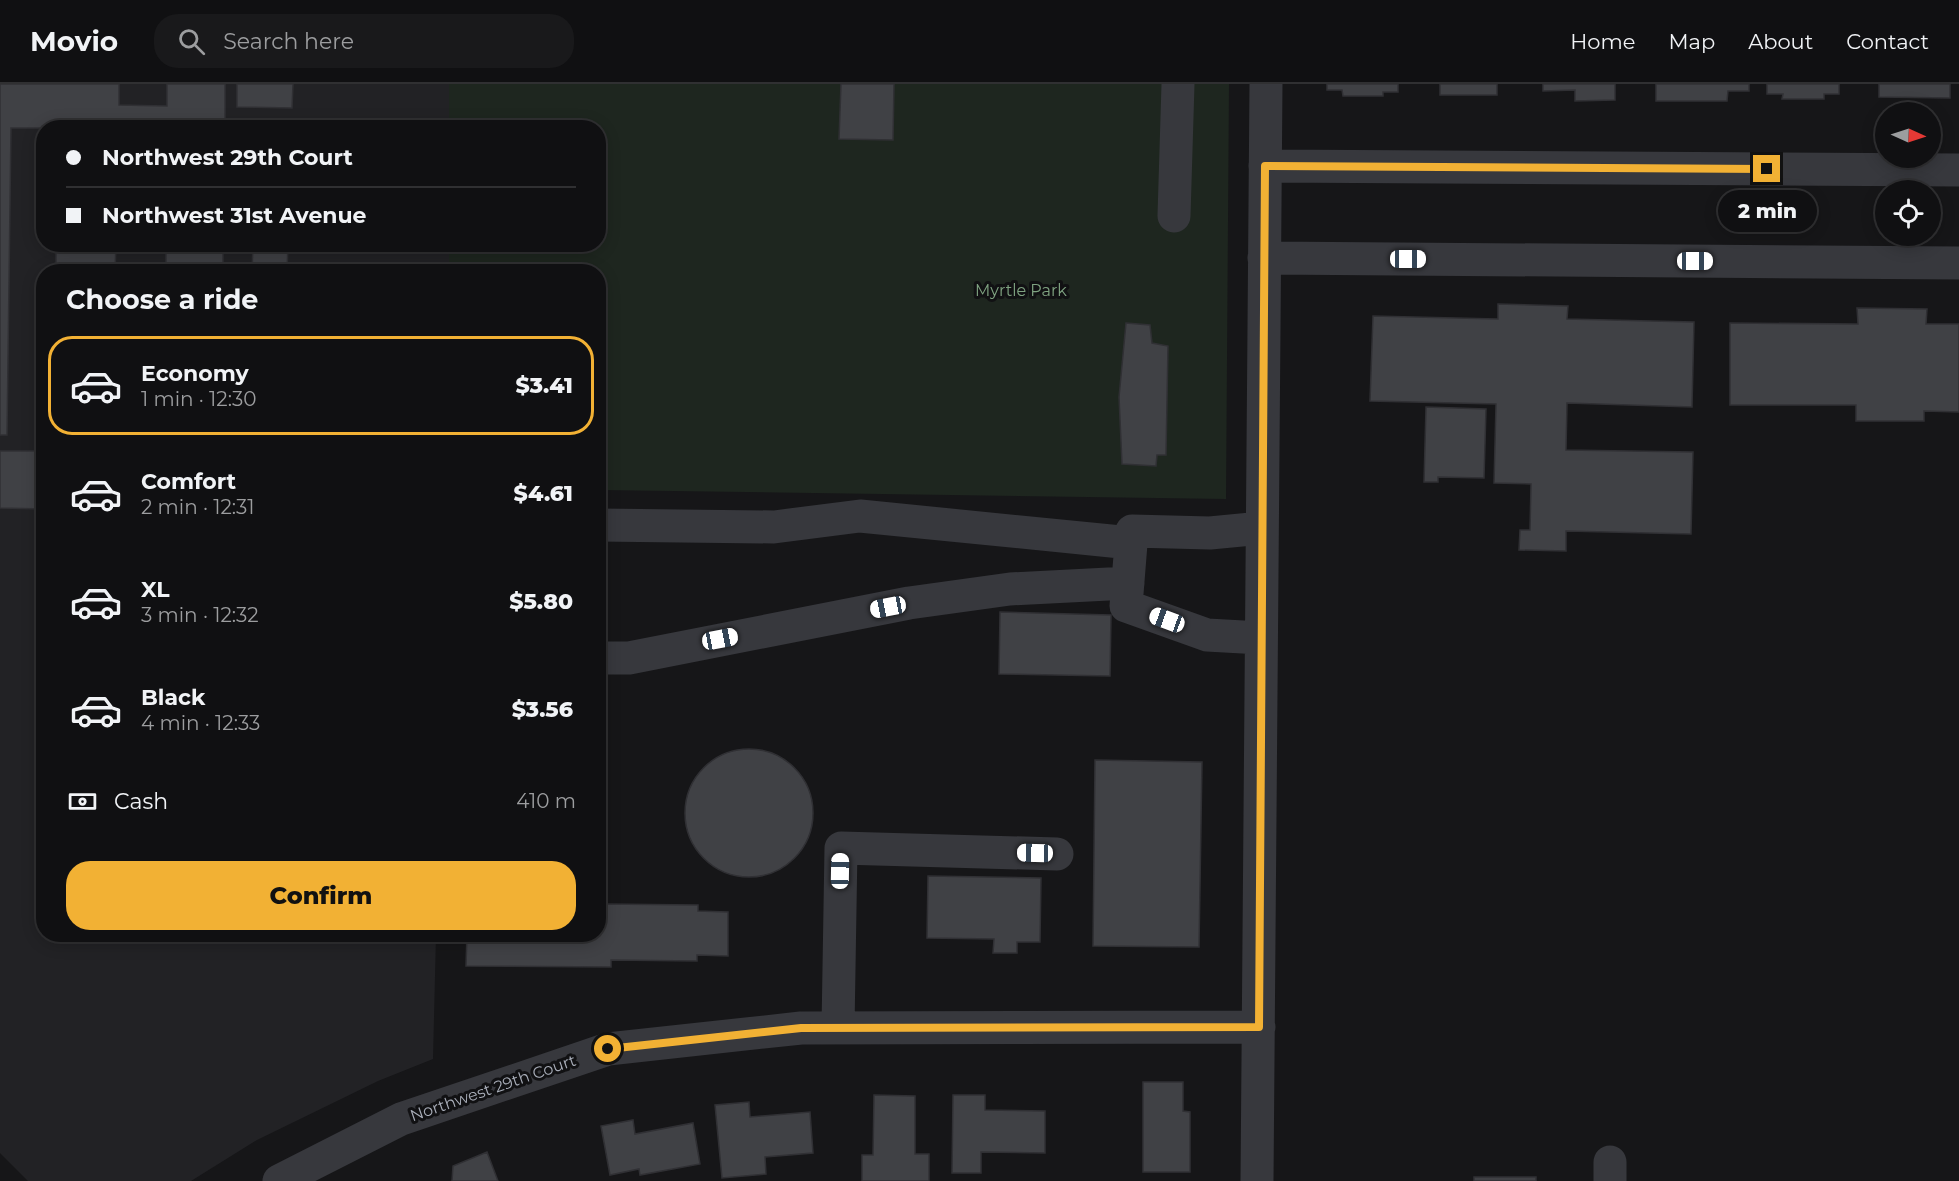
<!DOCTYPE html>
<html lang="en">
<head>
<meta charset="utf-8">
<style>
  body { margin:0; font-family:Montserrat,sans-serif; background:#19191b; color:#f1f3f6; height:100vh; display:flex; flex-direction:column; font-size:22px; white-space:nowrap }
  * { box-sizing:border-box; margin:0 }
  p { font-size:20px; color:#9c9d9f }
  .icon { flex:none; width:33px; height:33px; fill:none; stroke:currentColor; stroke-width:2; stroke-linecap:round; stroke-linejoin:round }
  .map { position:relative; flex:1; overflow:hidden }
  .drawer { position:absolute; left:36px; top:180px; width:570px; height:678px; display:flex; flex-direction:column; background:#101012; border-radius:24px; box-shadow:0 3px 15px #0003,0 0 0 2px #303032 }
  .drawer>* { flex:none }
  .guide { position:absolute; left:36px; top:36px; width:570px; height:132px; border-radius:24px; box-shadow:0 3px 15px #0003,0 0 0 2px #303032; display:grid; align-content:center; height:132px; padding:0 30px; background:#101012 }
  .needle { width:39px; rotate:93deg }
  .tools { position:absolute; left:1875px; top:18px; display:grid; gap:12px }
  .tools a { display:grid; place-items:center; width:66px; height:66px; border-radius:50%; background:#101012; box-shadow:0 3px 15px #0003,0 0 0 2px #303032; font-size:30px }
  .end { position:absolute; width:27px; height:27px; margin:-14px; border:8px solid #f2b134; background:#111; box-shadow:0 0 0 3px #111 }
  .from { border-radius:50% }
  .bubble { position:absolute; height:42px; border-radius:21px; background:#101012; box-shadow:0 3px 15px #0003,0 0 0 2px #303032; font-size:20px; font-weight:800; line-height:42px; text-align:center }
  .car { position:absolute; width:18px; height:36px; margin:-18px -9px; border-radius:8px; box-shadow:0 0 4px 2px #0007; background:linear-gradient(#fff 24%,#345 0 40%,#fff 0 76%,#345 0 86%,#fff 0) }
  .guide b { display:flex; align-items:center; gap:21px; height:57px; font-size:22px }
  .guide b+b { border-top:2px solid #303032 }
  .guide i { width:15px; height:15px; background:#f1f3f6 }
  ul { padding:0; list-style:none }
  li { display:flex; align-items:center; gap:18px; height:99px; margin:0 12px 9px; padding:0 18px; border:3px solid transparent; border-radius:24px }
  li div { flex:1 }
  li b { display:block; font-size:22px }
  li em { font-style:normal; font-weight:800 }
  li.current { border-color:#f2b134 }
  li>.icon { width:54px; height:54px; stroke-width:1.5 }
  h2 { padding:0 30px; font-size:27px; line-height:72px }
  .pay { display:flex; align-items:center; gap:15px; height:66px; padding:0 30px; font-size:22px }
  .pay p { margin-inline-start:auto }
  .button { display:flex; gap:12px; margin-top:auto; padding:12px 30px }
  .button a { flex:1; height:69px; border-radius:24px; background:#f2b134; color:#111; font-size:24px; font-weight:800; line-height:69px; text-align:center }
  header { display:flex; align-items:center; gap:36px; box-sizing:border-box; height:84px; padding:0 30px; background:#101012; border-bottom:2px solid #303032 }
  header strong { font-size:28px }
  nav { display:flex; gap:33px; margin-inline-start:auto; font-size:21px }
  .search { width:420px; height:54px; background:#19191b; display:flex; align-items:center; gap:15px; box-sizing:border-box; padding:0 21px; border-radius:24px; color:#9c9d9f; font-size:22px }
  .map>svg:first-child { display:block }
</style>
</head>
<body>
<header>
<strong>Movio</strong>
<div class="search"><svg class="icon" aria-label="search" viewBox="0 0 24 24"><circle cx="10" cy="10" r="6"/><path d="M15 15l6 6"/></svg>Search here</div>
<nav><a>Home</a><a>Map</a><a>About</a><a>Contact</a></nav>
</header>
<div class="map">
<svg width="1959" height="1097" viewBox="0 0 1959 1097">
  <rect width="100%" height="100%" fill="#161618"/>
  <path fill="#222225" d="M0,0H449V43L44,44V160L449,161V187L44,188V850L436,851L433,975L378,997L257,1056L191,1097H28L0,1069Z"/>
  <path fill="#1e261f" d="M449,0H1229L1226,415L599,406L598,188L449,187V161L598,160V44L449,43Z"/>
  <path fill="#404145" stroke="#303034" stroke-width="1.5" d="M0,0H119V21L167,22V0H225V44H11L7,351H0Z
    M237,0H293L292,24L237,23Z
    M841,0H894L893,56L839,55Z
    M1327,0H1398V8H1383V12H1343L1342,6H1327Z
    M1440,0H1497V11H1440Z
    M1543,0H1615V16L1575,17V6L1543,7Z
    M1656,0H1749V7H1728L1727,17H1656Z
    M1767,0H1839V10H1824V15H1782L1783,10H1767Z
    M1879,0H1950V14L1879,13Z
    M56,160H116L115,188H56Z
    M166,160H223V188H166Z
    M253,160H288L287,188H252Z
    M1498,220L1568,222L1567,235L1694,238L1692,323L1567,319L1566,366L1693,368L1691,450L1566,447V467L1519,466L1520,446H1530L1531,400L1494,399L1496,320L1370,317L1373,232L1498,235Z
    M1857,224L1927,225L1926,240H1959V328L1924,327V337H1856V321H1730V239L1858,240Z
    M1126,239L1150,241L1152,259L1168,262L1166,371H1157L1156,382L1122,380L1119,313Z
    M1426,323L1486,325L1484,394L1438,393V398H1424Z
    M0,367H44V425L0,424Z
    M1000,528L1111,531L1110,592L999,590Z
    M685 729a64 64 0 1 1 128 0a64 64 0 1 1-128 0Z
    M1095,676L1202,678L1199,863L1093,862Z
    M928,792L1041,794L1040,858H1017V869H993L994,855L927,854Z
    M604,820L698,821V827L728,828V872L697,871V877L611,876V883L466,882L467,850H598V827H603Z
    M1143,998H1183V1027L1190,1028V1088H1143Z
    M874,1011L915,1012V1070H929V1097H862V1071H873Z
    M953,1011H985V1026L1045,1027V1069L981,1068V1089H952Z
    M749,1018L750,1033L810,1028L813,1069L765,1073L766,1090L722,1094L715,1021Z
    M633,1036L635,1050L693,1039L700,1080L640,1091L639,1085L610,1091L601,1042Z
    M487,1068L498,1097H452L453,1082Z
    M1474,1093H1536V1097H1474Z"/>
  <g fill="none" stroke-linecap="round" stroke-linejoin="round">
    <path stroke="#37383d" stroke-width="33" d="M1265,82L1959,86
      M1174,132L1178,0
      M1264,174L1959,179
      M598,441L774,443L860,432L1131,459
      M1261,554L1207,551L1126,522L1132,447L1210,449L1262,444
      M598,574H629L909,519L1010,505L1128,499
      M838,944L841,764L1057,770
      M279,1097L401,1035L608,965L801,944L1259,943
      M1257,1097L1266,0
      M1610,1097V1078"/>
  </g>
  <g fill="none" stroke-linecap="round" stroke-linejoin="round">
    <path stroke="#f2b134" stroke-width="8" d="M608,965L801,944L1259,943L1265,82L1767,85"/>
  </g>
  <g text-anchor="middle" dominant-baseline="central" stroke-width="6" stroke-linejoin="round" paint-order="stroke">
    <g font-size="16" fill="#7fa381" stroke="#111113">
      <text x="1021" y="206">Myrtle Park</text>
    </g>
    <g font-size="16" fill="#a8adb8" stroke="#111113">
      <text transform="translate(493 1004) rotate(-19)">Northwest 29th Court</text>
    </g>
  </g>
</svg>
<div class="tools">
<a><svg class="needle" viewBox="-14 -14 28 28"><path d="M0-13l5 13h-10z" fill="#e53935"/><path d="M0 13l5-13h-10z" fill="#9c9d9f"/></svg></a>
<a><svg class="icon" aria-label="locate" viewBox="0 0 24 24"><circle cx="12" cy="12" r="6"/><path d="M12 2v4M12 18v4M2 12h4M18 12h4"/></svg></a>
</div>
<i class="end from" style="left:608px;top:965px"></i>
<i class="end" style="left:1767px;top:85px"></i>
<div class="bubble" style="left:1718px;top:106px;width:99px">2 min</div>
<i class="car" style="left:1408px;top:175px;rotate:90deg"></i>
<i class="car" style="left:1695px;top:177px;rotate:90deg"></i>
<i class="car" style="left:888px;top:523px;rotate:259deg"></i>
<i class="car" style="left:1167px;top:536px;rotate:290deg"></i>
<i class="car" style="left:720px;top:555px;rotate:79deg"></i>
<i class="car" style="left:1035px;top:769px;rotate:271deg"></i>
<i class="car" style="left:840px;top:787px;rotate:1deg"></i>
<div class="guide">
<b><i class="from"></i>Northwest 29th Court</b>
<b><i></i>Northwest 31st Avenue</b>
</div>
<section class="drawer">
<h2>Choose a ride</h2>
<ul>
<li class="current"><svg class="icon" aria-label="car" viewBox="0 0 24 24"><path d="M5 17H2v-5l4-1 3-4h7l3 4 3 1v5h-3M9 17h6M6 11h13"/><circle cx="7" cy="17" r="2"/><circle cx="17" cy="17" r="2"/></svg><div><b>Economy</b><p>1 min · 12:30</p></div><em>$3.41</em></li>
<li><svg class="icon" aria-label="car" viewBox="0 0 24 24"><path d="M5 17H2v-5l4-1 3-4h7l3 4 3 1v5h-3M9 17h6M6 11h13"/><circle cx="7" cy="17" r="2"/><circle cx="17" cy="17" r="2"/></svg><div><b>Comfort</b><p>2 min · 12:31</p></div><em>$4.61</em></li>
<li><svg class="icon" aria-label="car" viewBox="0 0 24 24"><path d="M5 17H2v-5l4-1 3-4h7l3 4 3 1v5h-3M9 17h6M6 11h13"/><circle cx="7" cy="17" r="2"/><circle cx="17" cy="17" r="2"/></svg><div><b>XL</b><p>3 min · 12:32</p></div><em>$5.80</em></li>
<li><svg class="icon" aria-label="car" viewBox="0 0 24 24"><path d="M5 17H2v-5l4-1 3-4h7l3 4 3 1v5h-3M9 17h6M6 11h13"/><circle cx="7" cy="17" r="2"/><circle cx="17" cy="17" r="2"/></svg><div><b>Black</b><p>4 min · 12:33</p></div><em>$3.56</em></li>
</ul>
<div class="pay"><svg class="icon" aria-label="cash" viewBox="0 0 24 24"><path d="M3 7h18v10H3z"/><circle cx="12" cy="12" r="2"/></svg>Cash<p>410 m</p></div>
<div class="button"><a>Confirm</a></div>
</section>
</div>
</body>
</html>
